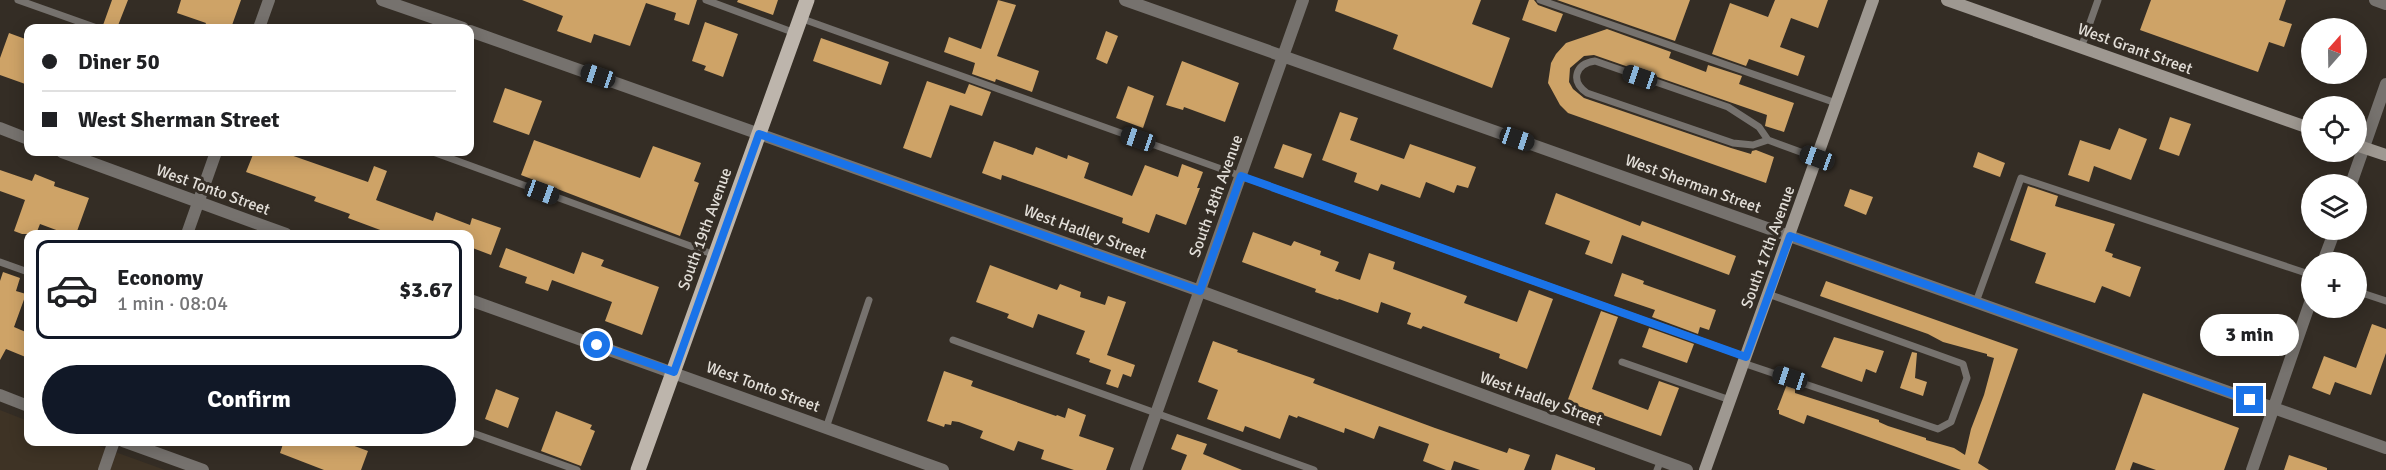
<!DOCTYPE html>
<html lang="en">
<head>
<meta charset="utf-8">
<style>
  body { margin:0; font-family:Signika,sans-serif; background:#f2f2f2; color:#202124; height:100vh; display:flex; flex-direction:column; font-size:22px; white-space:nowrap }
  * { box-sizing:border-box; margin:0 }
  p { font-size:20px; color:#757577 }
  .icon { flex:none; width:33px; height:33px; fill:none; stroke:currentColor; stroke-width:2; stroke-linecap:round; stroke-linejoin:round }
  .map { position:relative; flex:1; overflow:hidden }
  .details { position:absolute; left:24px; top:230px; width:450px; height:216px; display:flex; flex-direction:column; background:#fff; border-radius:12px; box-shadow:0 3px 15px #0003 }
  .details>* { flex:none }
  .banner { position:absolute; left:24px; top:24px; width:450px; height:132px; border-radius:12px; box-shadow:0 3px 15px #0003; display:grid; align-content:center; height:132px; padding:0 18px; background:#fff }
  .needle { width:39px; rotate:20deg }
  .tools { position:absolute; left:2301px; top:18px; display:grid; gap:12px }
  .tools a { display:grid; place-items:center; width:66px; height:66px; border-radius:50%; background:#fff; box-shadow:0 3px 15px #0003; font-size:30px }
  .end { position:absolute; width:27px; height:27px; margin:-14px; border:8px solid #1a73e8; background:#fff; box-shadow:0 0 0 3px #fff }
  .from { border-radius:50% }
  .bubble { position:absolute; height:42px; border-radius:21px; background:#fff; box-shadow:0 3px 15px #0003; font-size:20px; font-weight:800; line-height:42px; text-align:center }
  .car { position:absolute; width:18px; height:36px; margin:-18px -9px; border-radius:8px; box-shadow:0 0 4px 2px #0007; background:linear-gradient(#222 24%,#8ab4d8 0 40%,#222 0 76%,#8ab4d8 0 86%,#222 0) }
  .banner b { display:flex; align-items:center; gap:21px; height:57px; font-size:22px }
  .banner b+b { border-top:2px solid #e0e0e0 }
  .banner i { width:15px; height:15px; background:#202124 }
  ul { padding:10px 0 0; list-style:none }
  li { display:flex; align-items:center; gap:18px; height:99px; margin:0 12px 9px; padding:0 6px; border:3px solid #e0e0e0; border-radius:12px }
  li div { flex:1 }
  li b { display:block; font-size:22px }
  li em { font-style:normal; font-weight:800 }
  li.active { border-color:#111827 }
  li>.icon { width:54px; height:54px; stroke-width:1.5 }
  .primary-button { display:flex; gap:12px; margin-top:auto; padding:12px 18px }
  .primary-button a { flex:1; height:69px; border-radius:36px; background:#111827; color:#fff; font-size:24px; font-weight:800; line-height:69px; text-align:center }
  .map>svg:first-child { display:block }
</style>
</head>
<body>
<div class="map">
<svg width="2386" height="470" viewBox="0 0 2386 470">
  <rect width="100%" height="100%" fill="#342d25"/>
  <path fill="#3e3325" d="M0,410L28,421V441H85L165,470H0Z"/>
  <path fill="#cea367" d="M112,0H128L117,28H102Z
    M181,0H241L231,28H204L206,23L177,13Z
    M522,0H697L689,25L674,20L676,13L646,3L630,46L594,34L591,43L557,31L563,16Z
    M738,0H778L773,15L737,2Z
    M998,0L1016,5L997,56L1039,71L1032,92L996,79L995,82L972,74L975,63L944,52L949,37L981,49Z
    M1338,0H1481L1472,24L1510,38L1492,88L1393,49L1398,35L1335,11Z
    M1529,0H1534L1538,5L1563,14L1556,32L1522,20Z
    M1557,0H1690L1675,41Z
    M1775,0H1828L1818,28L1791,18L1780,47L1805,56L1798,76L1749,59L1746,66L1712,54L1730,3L1768,17Z
    M2151,0H2286L2279,20L2292,24L2284,47L2269,42L2258,72L2140,30Z
    M705,22L738,34L723,77L704,70L706,66L692,61Z
    M1607,29L1671,52L1669,58L1706,72L1708,65L1742,76L1739,84L1794,103L1784,132L1765,126L1767,115L1594,55L1584,56L1570,68L1569,82L1573,89L1584,98L1731,148L1751,154L1752,151L1756,150L1774,157L1766,183L1568,113L1560,105L1548,83L1551,63L1556,54L1566,43Z
    M1106,31L1118,36L1107,64L1096,59Z
    M9,33L28,40V85L0,75V58Z
    M821,38L889,62L881,85L813,61Z
    M1182,61L1239,83L1225,122L1184,107L1183,110L1166,105Z
    M927,81L965,94L969,84L991,92L982,116L950,105L931,158L903,148Z
    M1128,86L1154,96L1143,128L1116,118Z
    M505,88L542,101L529,135L493,122Z
    M1340,112L1358,118L1350,140L1404,159L1410,144L1476,167L1468,188L1457,185L1454,193L1426,182L1420,198L1381,184L1378,191L1354,182L1357,173L1322,160Z
    M2170,117L2191,124L2179,156L2159,149Z
    M2119,128L2147,139L2131,180L2094,166L2089,182L2068,175L2080,140L2110,150Z
    M534,140L640,178L653,146L701,163L694,181L699,183L680,236L521,175Z
    M994,141L1033,155L1036,147L1067,159L1068,155L1089,163L1084,178L1132,196L1145,165L1178,177L1182,164L1203,172L1197,188H1200L1186,225L1156,214L1149,233L1122,223L1123,218L1042,189L1002,175L1001,180L982,173Z
    M1283,144L1312,154L1303,178L1274,168Z
    M254,152H282L368,182L374,166L387,171L376,200L433,221L436,212L470,225L472,218L501,228L491,255L470,247V234H391L348,218L350,214L314,201L316,197L246,172Z
    M1978,152L2005,163L2000,177L1973,167Z
    M0,170L32,181L35,174L55,182L54,186L89,198L76,234H67L40,224L36,234H22L14,231L25,200L0,191Z
    M2028,186L2058,196L2055,206L2115,224L2105,251L2113,254L2112,257L2141,267L2130,297L2102,286L2095,303L2035,283L2046,253L2010,240Z
    M1850,189L1873,197L1866,215L1844,206Z
    M1556,193L1640,226L1642,221L1736,256L1729,275L1622,235L1612,264L1585,254L1590,241L1545,224Z
    M1253,232L1291,246L1294,241L1321,251L1320,255L1339,262L1335,271L1360,280L1369,253L1395,262L1393,269L1467,296L1464,303L1517,322L1529,290L1553,299L1527,369L1499,358L1500,354L1423,326L1421,329L1407,324L1411,313L1381,302L1378,313L1339,299L1338,300L1315,292L1316,289L1242,262Z
    M506,248L574,274L582,252L604,260L601,266L659,287L642,335L605,321L612,302L552,280L548,291L525,283L527,277L499,267Z
    M990,265L1057,290L1060,284L1081,292L1080,297L1105,305L1108,296L1126,302L1107,355L1135,365L1131,377L1123,374L1118,388L1106,384L1111,370L1089,362L1090,359L1076,354L1085,331L1038,314L1033,328L1007,318L1009,314L976,302Z
    M3,272L20,278L16,291L26,294L14,327L28,333V358L6,349L0,360V281Z
    M1622,273L1644,281L1643,284L1716,310L1709,330L1700,327L1698,334L1652,317L1655,310L1614,296Z
    M1826,281L2018,349L1978,463L1989,470H1961L1807,415L1804,424L1779,414V410H1777L1787,384L1795,386V393L1879,420V422L1888,426L1926,438V440L1954,448L1965,455L1971,429L1984,395L1994,358L1987,356V354L1943,342L1928,334L1820,296Z
    M1601,311L1618,317L1592,389L1648,410L1659,381L1679,388L1661,436L1567,402Z
    M2372,324L2386,329V353L2371,395L2335,382L2330,395L2312,388L2324,356L2356,368Z
    M1649,328L1694,344L1687,363L1642,347Z
    M1834,337L1884,351L1876,373L1866,369L1862,382L1821,367Z
    M1213,341L1238,350L1237,352L1315,379L1313,383L1435,428L1507,453L1509,448L1530,455L1524,470H1480L1454,461L1451,470H1446L1423,461L1429,444L1379,426L1374,439L1345,428L1344,433L1298,416L1297,418L1289,415L1280,439L1245,426L1243,432L1207,419L1218,390L1198,382Z
    M1912,352L1917,353L1915,378L1927,382L1923,396L1900,388Z
    M944,371L973,381L971,386L1056,416L1057,415L1065,418L1068,408L1086,415L1079,436L1114,448L1106,470H1074L1041,459L1044,450L1018,441L1014,451L980,438L983,431L959,422L952,421L951,425L945,424L944,427L927,421Z
    M496,389L519,398L508,428L485,419Z
    M2143,393L2239,428L2224,470H2156L2133,462L2130,470H2115Z
    M556,411L592,425L590,429L595,431L581,466L541,451Z
    M1177,434L1207,444L1203,454L1242,470H1181L1187,455L1171,449Z
    M284,441H341L368,451L361,470H324L280,453Z
    M1556,454L1595,468V470H1551Z
    M2289,455L2327,468V470H2284Z"/>
  <g fill="none" stroke-linecap="round" stroke-linejoin="round">
    <path stroke="#76726e" stroke-width="7" d="M18,0L97,28
      M706,0L795,33
      M1540,0L1836,103
      M800,18L1746,357
      M2081,48L2098,0
      M1768,140L1753,145L1733,143L1587,93C1570,81 1575,64 1595,61L1728,107L1759,127L1768,140L1817,158
      M433,152L715,255
      M0,262L28,272
      M2356,291L2386,301
      M1976,302L2021,178L2312,275
      M953,340L1314,470
      M1622,362L1730,400
      M1743,363L1938,429L1951,422L1967,378L1963,364L1768,294
      M826,428L869,300
      M470,432L577,470
      M1657,470L1661,460"/>
    <path stroke="#76726e" stroke-width="12" d="M382,0L463,28
      M1125,0L2386,448
      M2375,0L2386,4
      M259,28L269,0
      M470,31L1200,291L1687,470
      M0,128L28,139
      M62,152L286,234
      M2351,184L2386,84
      M187,234L216,152
      M2323,262L2335,230
      M470,300L943,470
      M0,395L28,406
      M123,441L203,470
      M104,470L114,441
      M1136,470L1303,0
      M2252,470L2312,297"/>
    <path stroke="#9e9891" stroke-width="12" d="M1947,0L2312,129
      M2356,145L2386,155
      M1705,470L1873,0"/>
    <path stroke="#bdb5ac" stroke-width="15" d="M638,470L807,0"/>
  </g>
  <g fill="none" stroke-linecap="round" stroke-linejoin="round">
    <path stroke="#1a73e8" stroke-width="8" d="M597,345L674,372L759,134L1200,291L1241,176L1746,357L1790,236L2250,400"/>
  </g>
  <g text-anchor="middle" dominant-baseline="central" stroke-width="6" stroke-linejoin="round" paint-order="stroke">
    <g font-size="16" fill="#e3dfd9" stroke="#342d25">
      <text transform="translate(2135 49) rotate(20)">West Grant Street</text>
      <text transform="translate(1693 184) rotate(20)">West Sherman Street</text>
      <text transform="translate(213 190) rotate(20)">West Tonto Street</text>
      <text transform="translate(1216 196) rotate(-70)">South 18th Avenue</text>
      <text transform="translate(705 229) rotate(-70)">South 19th Avenue</text>
      <text transform="translate(1085 232) rotate(20)">West Hadley Street</text>
      <text transform="translate(1768 247) rotate(-70)">South 17th Avenue</text>
      <text transform="translate(763 387) rotate(20)">West Tonto Street</text>
      <text transform="translate(1541 399) rotate(20)">West Hadley Street</text>
    </g>
  </g>
</svg>
<div class="tools">
<a><svg class="needle" viewBox="-14 -14 28 28"><path d="M0-13l5 13h-10z" fill="#e53935"/><path d="M0 13l5-13h-10z" fill="#757577"/></svg></a>
<a><svg class="icon" aria-label="locate" viewBox="0 0 24 24"><circle cx="12" cy="12" r="6"/><path d="M12 2v4M12 18v4M2 12h4M18 12h4"/></svg></a>
<a><svg class="icon" aria-label="layers" viewBox="0 0 24 24"><path d="M12 4l9 5-9 5-9-5zM3 14l9 5 9-5"/></svg></a>
<a>+</a>
</div>
<i class="end from" style="left:597px;top:345px"></i>
<i class="end" style="left:2250px;top:400px"></i>
<div class="bubble" style="left:2200px;top:314px;width:99px">3 min</div>
<i class="car" style="left:598px;top:76px;rotate:289deg"></i>
<i class="car" style="left:1640px;top:77px;rotate:289deg"></i>
<i class="car" style="left:1138px;top:139px;rotate:289deg"></i>
<i class="car" style="left:1517px;top:139px;rotate:109deg"></i>
<i class="car" style="left:1817px;top:158px;rotate:290deg"></i>
<i class="car" style="left:542px;top:192px;rotate:110deg"></i>
<i class="car" style="left:1790px;top:378px;rotate:288deg"></i>
<div class="banner">
<b><i class="from"></i>Diner 50</b>
<b><i></i>West Sherman Street</b>
</div>
<section class="details">
<ul>
<li class="active"><svg class="icon" aria-label="car" viewBox="0 0 24 24"><path d="M5 17H2v-5l4-1 3-4h7l3 4 3 1v5h-3M9 17h6M6 11h13"/><circle cx="7" cy="17" r="2"/><circle cx="17" cy="17" r="2"/></svg><div><b>Economy</b><p>1 min · 08:04</p></div><em>$3.67</em></li>
</ul>
<div class="primary-button"><a>Confirm</a></div>
</section>
</div>
</body>
</html>
